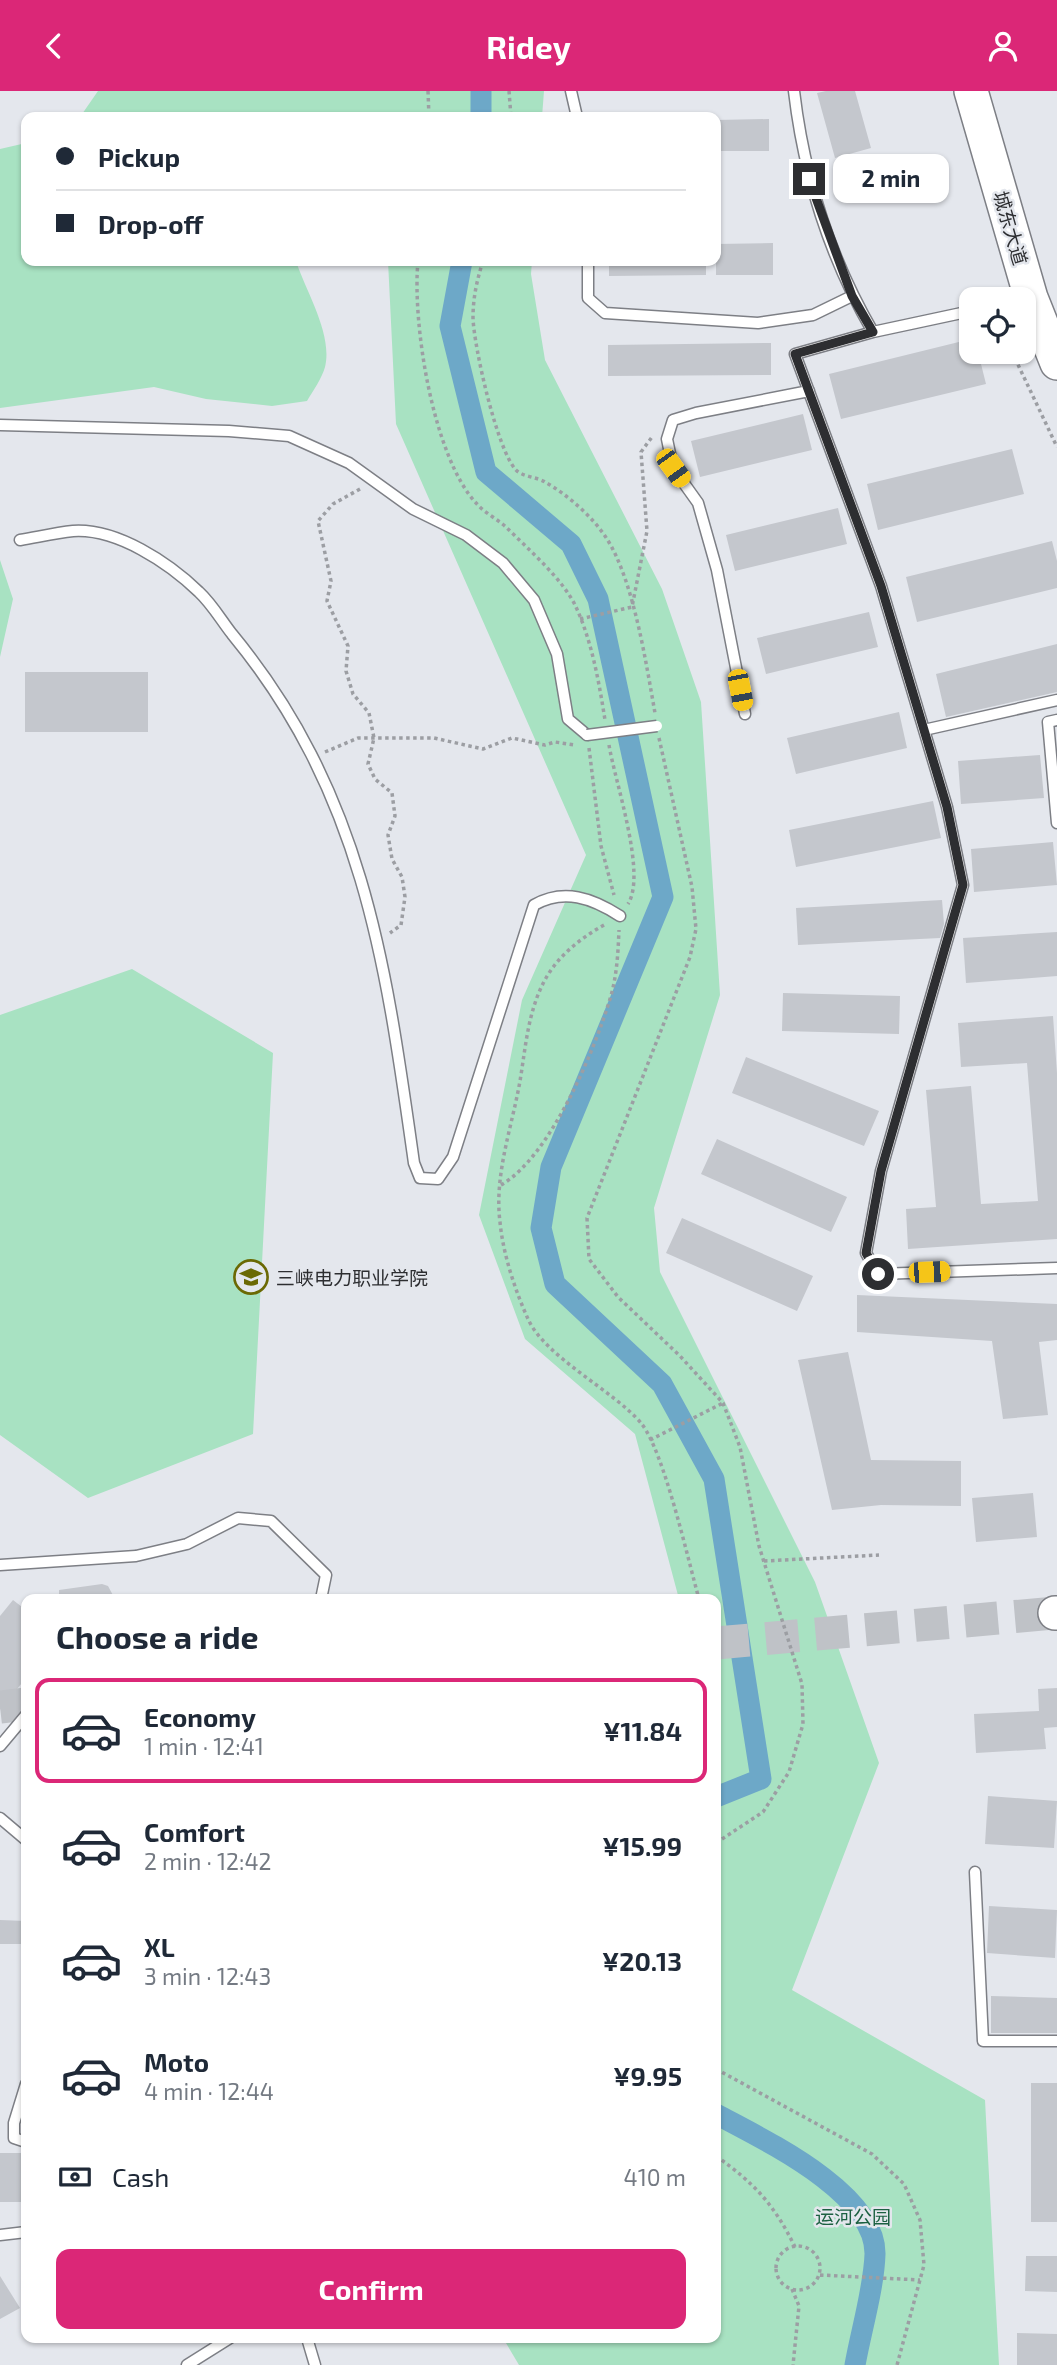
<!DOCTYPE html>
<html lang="en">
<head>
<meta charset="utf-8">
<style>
  body { margin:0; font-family:"Exo 2","Noto Sans SC",sans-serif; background:#f2f2f3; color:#1f2937; height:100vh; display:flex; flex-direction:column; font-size:26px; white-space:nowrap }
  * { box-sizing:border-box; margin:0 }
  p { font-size:23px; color:#747a83 }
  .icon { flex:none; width:38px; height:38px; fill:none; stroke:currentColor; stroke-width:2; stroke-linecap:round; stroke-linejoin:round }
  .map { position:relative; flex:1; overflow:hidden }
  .panel { position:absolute; left:21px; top:1503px; width:700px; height:749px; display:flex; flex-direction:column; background:#fff; border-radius:14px; box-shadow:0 2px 5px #0004 }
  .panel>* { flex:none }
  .top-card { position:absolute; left:21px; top:21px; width:700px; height:154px; border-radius:14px; box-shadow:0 2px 5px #0004; display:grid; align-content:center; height:154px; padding:0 35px; background:#fff }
  .tools { position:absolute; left:959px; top:196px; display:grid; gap:14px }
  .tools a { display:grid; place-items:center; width:77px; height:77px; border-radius:14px; background:#fff; box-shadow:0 2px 5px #0004; font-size:35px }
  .end { position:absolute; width:32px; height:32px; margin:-16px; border:9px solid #2d2e31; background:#fff; box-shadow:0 0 0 4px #fff }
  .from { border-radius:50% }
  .bubble { position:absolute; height:49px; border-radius:14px; background:#fff; box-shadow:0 2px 5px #0004; font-size:23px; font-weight:700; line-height:49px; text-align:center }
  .car { position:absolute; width:21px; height:42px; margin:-21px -10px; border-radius:9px; box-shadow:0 0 5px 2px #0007; background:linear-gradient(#f5c518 24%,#345 0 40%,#f5c518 0 76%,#345 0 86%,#f5c518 0) }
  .top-card b { display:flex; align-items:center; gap:24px; height:66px; font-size:26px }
  .top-card b+b { border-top:2px solid #e0e1e3 }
  .top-card i { width:18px; height:18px; background:#1f2937 }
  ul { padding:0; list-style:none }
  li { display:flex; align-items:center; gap:21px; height:105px; margin:0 14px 10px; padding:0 21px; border:4px solid transparent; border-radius:14px }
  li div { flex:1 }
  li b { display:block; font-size:26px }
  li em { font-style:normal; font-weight:700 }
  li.selected { border-color:#db2777 }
  li>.icon { width:63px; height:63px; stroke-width:1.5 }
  h2 { padding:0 35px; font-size:32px; line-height:84px }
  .pay { display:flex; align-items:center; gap:18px; height:77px; padding:0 35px; font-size:26px }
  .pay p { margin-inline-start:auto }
  .cta { display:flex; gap:14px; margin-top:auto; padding:14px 35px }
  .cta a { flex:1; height:80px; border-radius:14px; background:#db2777; color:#fff; font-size:28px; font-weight:700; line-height:80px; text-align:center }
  header { display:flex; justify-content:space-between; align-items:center; height:91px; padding:0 35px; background:#db2777; color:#fff; font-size:32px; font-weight:700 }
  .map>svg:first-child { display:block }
</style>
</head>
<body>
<header><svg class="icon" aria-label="back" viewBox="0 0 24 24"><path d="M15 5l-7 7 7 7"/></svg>Ridey<svg class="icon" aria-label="person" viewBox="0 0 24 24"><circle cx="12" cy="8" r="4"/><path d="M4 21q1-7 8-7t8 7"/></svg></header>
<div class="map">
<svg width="1057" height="2274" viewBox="0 0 1057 2274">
  <rect width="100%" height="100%" fill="#e4e7ed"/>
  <path fill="#a8e2c2" d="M98,0H544L542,26H80Z
    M26,52V170H296C306,201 333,243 325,276C322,287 313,300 307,310L272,315L206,308L154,296L0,317V58Z
    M388,170H532L531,183L545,269L662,498L701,611L720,904L654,1117L660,1181L815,1491L879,1672L792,1899L985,2009L999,2274H519L503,2247H716V1508H679L635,1343L525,1248L479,1124L522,909L586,764L396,333Z
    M0,469L13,508L0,566Z
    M132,878L273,962L253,1343L88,1407L0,1344V924Z"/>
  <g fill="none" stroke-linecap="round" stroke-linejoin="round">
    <path stroke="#6da8c8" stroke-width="21" d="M481,0V26
      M462,170L450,235L486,381L571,453L598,508L663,806L551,1076L541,1137L555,1193L662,1293L714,1388L761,1688L716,1706
      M716,2023C762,2048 876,2101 875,2163C874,2197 861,2240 855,2274"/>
  </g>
  <path fill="#c4c7cd" d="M826,0H855L871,57L835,67L817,2Z
    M769,28V60H716V29Z
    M773,152V184H716V153Z
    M609,170H706V184L609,185Z
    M971,248V261H978L986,293L841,328L829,283Z
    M771,252V284L608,285V254Z
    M803,323L812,359L700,386L691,350Z
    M1012,358L1024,403L878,439L867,393Z
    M838,417L847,453L735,480L726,444Z
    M1052,450L1057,470V497L917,531L906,486Z
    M869,521L878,556L766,583L757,547Z
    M1057,553V601L946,626L936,583Z
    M25,581H148V641H25Z
    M899,621L907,657L796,683L787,647Z
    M1040,664L1044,707L961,713L958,670Z
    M933,710L941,747L796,776L789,739Z
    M1053,751L1057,794L974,801L971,758Z
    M942,809L944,833L940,847L798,854L796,817Z
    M1057,841V885L966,892L963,847Z
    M783,902L900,905L899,943L782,940Z
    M1053,925L1057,982V1148L908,1158L906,1118L936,1116L926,999L971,995L981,1113L1038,1110L1027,972L961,976L958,932Z
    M746,966L879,1020L864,1055L732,1002Z
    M717,1048L847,1106L831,1141L701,1083Z
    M682,1127L813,1185L797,1220L666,1162Z
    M857,1204L1057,1213V1249L1039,1251L1048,1324L1003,1328L992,1250L857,1241Z
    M848,1261L871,1369L961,1370V1415L881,1414L832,1419L798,1269Z
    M1033,1402L1037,1446L976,1451L972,1407Z
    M102,1493L108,1495L115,1508H59V1499Z
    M13,1509L26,1519V1587L0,1619V1525Z
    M1057,1597V1636L1044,1637L1046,1658L976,1662L974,1623L1039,1620L1038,1598Z
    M988,1705L1057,1710L1054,1757L985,1753Z
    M989,1815L1057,1819L1055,1867L987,1862Z
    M0,1829L26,1830V1853H0Z
    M991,1905L1057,1907V1942H991Z
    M1031,1992H1057V2131H1031Z
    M0,2062H26V2111H0Z
    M1026,2165H1057V2201L1025,2200Z
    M0,2185L20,2217L0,2228Z
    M1017,2242L1057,2243V2274H1017Z"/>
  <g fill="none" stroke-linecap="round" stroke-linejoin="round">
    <path stroke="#bfc2c7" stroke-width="33" stroke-dasharray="33 17" stroke-linecap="butt" d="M716,1552L1055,1522
      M0,1616L26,1613"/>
    <g stroke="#7d7f85" stroke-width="13">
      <path id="lane" d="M571,0L577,26
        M794,0C804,85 830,167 873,241
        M588,170V207L605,222L758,232L813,224L852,205
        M971,220L873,241L795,263L881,495L947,716L963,794L881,1080L866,1162L878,1183L1057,1177
        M0,334L229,340L289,345L349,372L413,418L466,444L503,472L534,509L557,563L568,628L587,644
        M20,449C38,446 55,442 73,440C117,437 169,472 199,501C212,513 221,529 232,543C364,703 386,874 414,1072L420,1087L438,1088L453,1066L534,814C564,797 592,807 620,825
        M745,623L717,479L698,412L673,377L667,348L673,329L696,322L809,300
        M1057,629L1048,631L1057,732
        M924,639L1057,609
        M0,1474L136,1465L187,1453L238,1427L271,1430L326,1484L321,1508
        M0,1655L26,1624
        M0,1727L26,1749
        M975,1781L983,1950H1057
        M26,1993L14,2032V2047L26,2051
        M0,2144L26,2141
        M307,2247L315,2274
        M187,2274L230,2247"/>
    </g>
    <g stroke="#7d7f85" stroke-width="36">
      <path id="primary" d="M971,0L1031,207L1057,272
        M1055,1522H1057"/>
    </g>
    <path stroke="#9c9ea3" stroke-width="3.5" stroke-dasharray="3.5 3.5" stroke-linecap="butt" d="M428,0L429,26
      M509,0L511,26
      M418,170C412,232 433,367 477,413C485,422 497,428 506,436C528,458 563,488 576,516C592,551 599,591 605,629
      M483,170C477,189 473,206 473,227C474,256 497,359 516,379C523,386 537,386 545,391C568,404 593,426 607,448C634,491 646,572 655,622
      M1012,261L1057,356
      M360,398L333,413L318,430L331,490L327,510L348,555L346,580L353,603L369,622L374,647L368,673L375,688L392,702L395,725L388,744L392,768L402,786L405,806L401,834L390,842
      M580,528L632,516L647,440L641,361L652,346
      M659,647L692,796L696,838L690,866L587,1127L589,1168L618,1206L680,1265L723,1312L740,1356L759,1455L802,1593L803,1633L789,1681L763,1721L716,1752
      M609,654C615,691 647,783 628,813
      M589,657L601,755L614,804
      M325,661L358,647H434L483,658L512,647L545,654L555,651L575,654
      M604,834C581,847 559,864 546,887C528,919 526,954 520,990C512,1036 494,1084 500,1131C503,1163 515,1199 528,1228C545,1266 614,1300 641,1332C664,1360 688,1469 699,1508
      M501,1094C550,1066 594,961 610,908C617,885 618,862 619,839
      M650,1349L723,1312
      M764,1470L879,1464
      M716,1578L719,1592L716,1661
      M716,1978L872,2063L904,2093L920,2129L924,2174L897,2274
      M716,2065C754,2092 774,2113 795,2156
      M776 2177a22 22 0 1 1 44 0a22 22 0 1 1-44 0Z
      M820,2184L920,2189
      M792,2198L799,2215L793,2274"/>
    <use href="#lane" stroke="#fff" stroke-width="10"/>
    <use href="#primary" stroke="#fff" stroke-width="33"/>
    <g stroke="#7d7f85" stroke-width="13" stroke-linecap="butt">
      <path id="lane-bridge" d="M587,644L657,635"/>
    </g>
    <use href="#lane-bridge" stroke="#fff" stroke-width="10"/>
  </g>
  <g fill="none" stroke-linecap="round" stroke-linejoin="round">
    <path stroke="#2d2e31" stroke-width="9" d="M809,88L852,205L873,241L795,263L881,495L947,716L963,794L881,1080L866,1162L878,1183"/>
  </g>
  <defs>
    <g id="university-ring" transform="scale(1.75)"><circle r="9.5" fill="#e4e7ed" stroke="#6b6904" stroke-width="1.5"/><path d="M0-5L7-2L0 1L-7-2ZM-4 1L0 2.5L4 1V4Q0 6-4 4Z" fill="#6b6904"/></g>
  </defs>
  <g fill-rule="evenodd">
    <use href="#university-ring" x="251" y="1186"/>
  </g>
  <g text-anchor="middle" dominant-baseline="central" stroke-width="5" stroke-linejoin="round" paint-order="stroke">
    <g font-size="19" fill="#2d2e31" stroke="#e4e7ed">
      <text transform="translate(1011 137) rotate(74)">城东大道</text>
    </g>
    <g font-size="19" fill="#2d2e31" stroke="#e4e7ed" text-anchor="start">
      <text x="276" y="1186">三峡电力职业学院</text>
    </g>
    <g font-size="19" fill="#1c6142" stroke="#e4e7ed">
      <text x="853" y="2125">运河公园</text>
    </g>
  </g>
</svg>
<div class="tools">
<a><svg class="icon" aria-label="locate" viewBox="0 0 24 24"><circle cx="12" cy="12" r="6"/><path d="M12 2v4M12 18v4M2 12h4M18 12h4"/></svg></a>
</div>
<i class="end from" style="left:878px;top:1183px"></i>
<i class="end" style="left:809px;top:88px"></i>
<div class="bubble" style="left:833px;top:63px;width:116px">2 min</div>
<i class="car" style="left:673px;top:377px;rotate:144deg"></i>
<i class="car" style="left:740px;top:599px;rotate:169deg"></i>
<i class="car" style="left:929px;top:1181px;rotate:88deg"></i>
<div class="top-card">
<b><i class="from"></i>Pickup</b>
<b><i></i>Drop-off</b>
</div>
<section class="panel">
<h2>Choose a ride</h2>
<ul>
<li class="selected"><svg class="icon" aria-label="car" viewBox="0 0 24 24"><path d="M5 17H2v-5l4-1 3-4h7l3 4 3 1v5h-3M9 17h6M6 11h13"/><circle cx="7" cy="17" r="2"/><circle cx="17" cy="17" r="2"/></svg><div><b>Economy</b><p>1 min · 12:41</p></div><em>¥11.84</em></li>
<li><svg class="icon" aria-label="car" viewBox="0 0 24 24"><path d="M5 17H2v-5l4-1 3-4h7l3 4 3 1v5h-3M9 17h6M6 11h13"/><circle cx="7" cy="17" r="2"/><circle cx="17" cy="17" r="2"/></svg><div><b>Comfort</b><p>2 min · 12:42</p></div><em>¥15.99</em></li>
<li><svg class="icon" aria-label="car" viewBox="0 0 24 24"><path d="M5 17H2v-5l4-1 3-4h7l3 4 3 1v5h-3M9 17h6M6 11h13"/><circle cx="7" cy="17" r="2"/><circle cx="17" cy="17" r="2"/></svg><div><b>XL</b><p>3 min · 12:43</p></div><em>¥20.13</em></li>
<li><svg class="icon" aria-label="car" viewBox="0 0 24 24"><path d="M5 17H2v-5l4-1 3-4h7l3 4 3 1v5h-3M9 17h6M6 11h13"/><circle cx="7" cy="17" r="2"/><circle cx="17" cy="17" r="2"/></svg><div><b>Moto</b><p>4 min · 12:44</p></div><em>¥9.95</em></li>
</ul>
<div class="pay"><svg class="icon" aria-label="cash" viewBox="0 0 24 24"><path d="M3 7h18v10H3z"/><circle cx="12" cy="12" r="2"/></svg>Cash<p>410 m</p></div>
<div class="cta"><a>Confirm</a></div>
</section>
</div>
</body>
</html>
